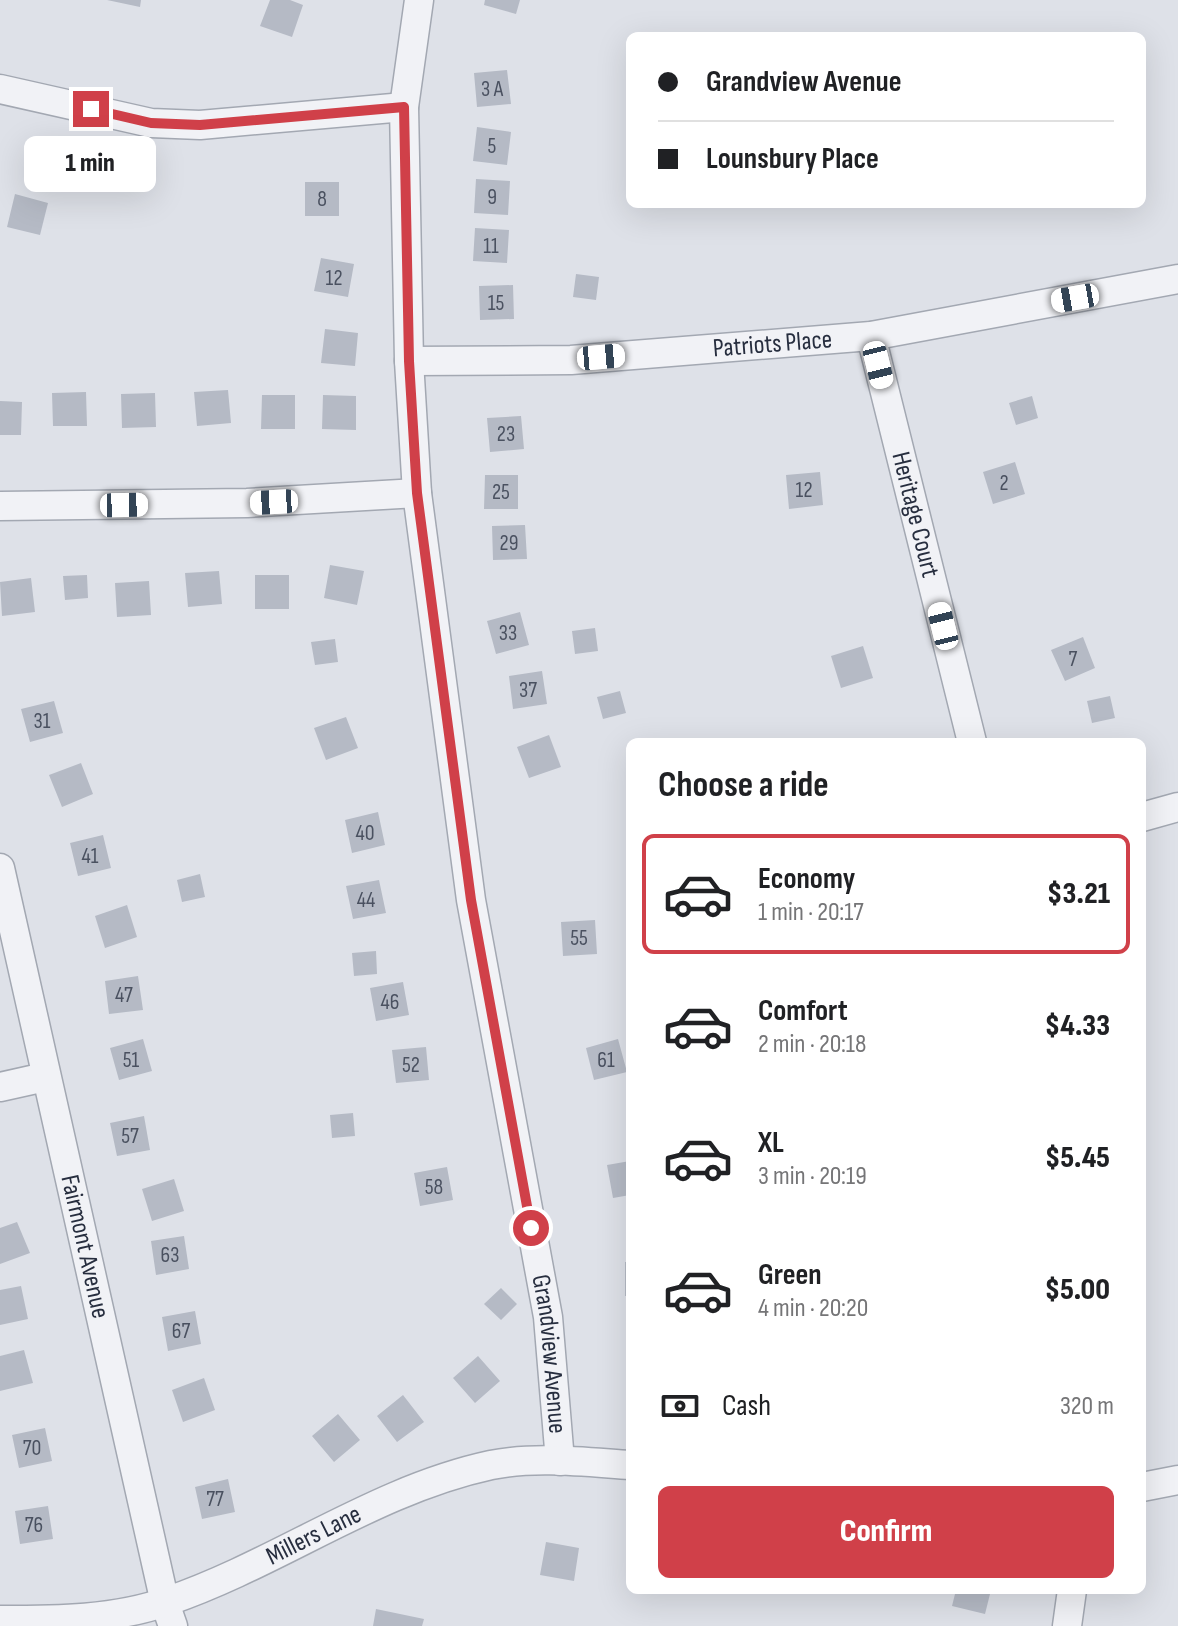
<!DOCTYPE html>
<html lang="en">
<head>
<meta charset="utf-8">
<style>
  body { margin:0; font-family:"Sofia Sans Condensed",sans-serif; background:#f6f6f6; color:#202124; height:100vh; display:flex; flex-direction:column; font-size:30px; white-space:nowrap }
  * { box-sizing:border-box; margin:0 }
  p { font-size:26px; color:#757577 }
  .icon { flex:none; width:44px; height:44px; fill:none; stroke:currentColor; stroke-width:2; stroke-linecap:round; stroke-linejoin:round }
  .map { position:relative; flex:1; overflow:hidden }
  .panel { position:absolute; left:626px; top:738px; width:520px; height:856px; display:flex; flex-direction:column; background:#fff; border-radius:12px; box-shadow:0 8px 32px #0002 }
  .panel>* { flex:none }
  .top-card { position:absolute; left:626px; top:32px; width:520px; height:176px; border-radius:12px; box-shadow:0 8px 32px #0002; display:grid; align-content:center; height:176px; padding:0 32px; background:#fff }
  .end { position:absolute; width:36px; height:36px; margin:-18px; border:10px solid #d04049; background:#fff; box-shadow:0 0 0 4px #fff }
  .from { border-radius:50% }
  .bubble { position:absolute; height:56px; border-radius:12px; background:#fff; box-shadow:0 8px 32px #0002; font-size:26px; font-weight:800; line-height:56px; text-align:center }
  .car { position:absolute; width:24px; height:48px; margin:-24px -12px; border-radius:10px; box-shadow:0 0 6px 2px #0007; background:linear-gradient(#fff 24%,#345 0 40%,#fff 0 76%,#345 0 86%,#fff 0) }
  .top-card b { display:flex; align-items:center; gap:28px; height:76px; font-size:30px }
  .top-card b+b { border-top:2px solid #e0e0e0 }
  .top-card i { width:20px; height:20px; background:#202124 }
  ul { padding:0; list-style:none }
  li { display:flex; align-items:center; gap:24px; height:120px; margin:0 16px 12px; padding:0 16px; border:4px solid transparent; border-radius:12px }
  li div { flex:1 }
  li b { display:block; font-size:30px }
  li em { font-style:normal; font-weight:800 }
  li.on { border-color:#d04049 }
  li>.icon { width:72px; height:72px; stroke-width:1.5 }
  h2 { padding:0 32px; font-size:36px; line-height:96px }
  .pay { display:flex; align-items:center; gap:20px; height:88px; padding:0 32px; font-size:30px }
  .pay p { margin-inline-start:auto }
  .primary-button { display:flex; gap:16px; margin-top:auto; padding:16px 32px }
  .primary-button a { flex:1; height:92px; border-radius:12px; background:#d04049; color:#fff; font-size:32px; font-weight:800; line-height:92px; text-align:center }
  .map>svg:first-child { display:block }
</style>
</head>
<body>
<div class="map">
<svg width="1178" height="1626" viewBox="0 0 1178 1626">
  <rect width="100%" height="100%" fill="#dee1e8"/>
  <path fill="#b5bac5" d="M107,0H141L140,7Z
    M270,0H290L303,5L292,37L260,26Z
    M485,0H520L516,14L484,5Z
    M507,70L511,104L477,107L474,73Z
    M477,127L511,132L507,165L473,161Z
    M476,179L510,181L508,215L474,213Z
    M305,182H339V216H305Z
    M15,194L48,203L40,235L7,227Z
    M475,228L509,230L507,263L473,261Z
    M321,258L354,264L348,297L314,291Z
    M576,274L599,277L596,300L573,297Z
    M513,285L514,319L480,320L479,286Z
    M325,329L358,333L355,366L321,363Z
    M228,390L231,423L197,426L194,392Z
    M86,392L87,426H53L52,393Z
    M155,393L156,427L122,428L121,394Z
    M262,395H295V429H261Z
    M323,395L356,396V430L322,429Z
    M1032,396L1038,418L1016,425L1009,403Z
    M0,401L22,402L21,435H0Z
    M521,416L524,449L490,452L487,418Z
    M1015,462L1025,494L993,504L983,472Z
    M820,472L823,505L789,509L786,475Z
    M485,475H518V509H484Z
    M525,525L527,559L493,560L492,526Z
    M330,565L364,571L357,605L324,598Z
    M219,571L222,604L188,607L185,573Z
    M87,575L88,598L65,600L63,576Z
    M255,575H289V609H255Z
    M31,578L35,612L2,616L0,582Z
    M149,581L151,615L117,617L115,583Z
    M520,612L529,645L496,654L487,621Z
    M595,628L598,651L575,654L572,631Z
    M1083,637L1095,668L1065,681L1051,650Z
    M335,639L338,662L315,665L311,642Z
    M863,646L873,678L841,688L831,656Z
    M542,671L547,704L513,709L509,676Z
    M620,691L626,713L603,719L597,697Z
    M1110,696L1115,718L1092,723L1087,701Z
    M54,701L63,733L30,742L21,709Z
    M346,717L358,748L326,760L314,728Z
    M549,735L561,767L529,778L517,747Z
    M81,763L93,794L62,807L49,775Z
    M378,812L385,845L352,853L345,820Z
    M103,835L111,868L78,876L70,843Z
    M200,874L205,897L182,902L177,880Z
    M379,880L386,913L353,919L346,886Z
    M127,905L137,937L105,948L95,916Z
    M595,920L597,954L563,956L561,922Z
    M376,951L377,974L354,976L352,953Z
    M138,976L143,1010L109,1014L105,981Z
    M403,982L409,1015L376,1021L370,988Z
    M143,1039L152,1071L119,1080L110,1048Z
    M618,1039L627,1072L594,1080L586,1048Z
    M426,1047L429,1080L396,1083L392,1050Z
    M353,1113L355,1136L332,1138L330,1115Z
    M144,1116L150,1150L117,1156L110,1123Z
    M630,1161V1195L613,1198L607,1165Z
    M447,1167L453,1200L420,1206L414,1173Z
    M174,1179L184,1211L152,1221L142,1189Z
    M17,1222L30,1253L0,1264V1228Z
    M184,1236L189,1269L156,1275L151,1241Z
    M625,1262H630V1296H625Z
    M21,1286L28,1319L0,1325V1290Z
    M501,1288L517,1304L501,1320L484,1304Z
    M195,1311L201,1344L168,1351L162,1317Z
    M24,1350L33,1383L0,1391V1356Z
    M478,1356L500,1381L475,1403L453,1378Z
    M204,1378L215,1410L183,1422L172,1390Z
    M403,1395L424,1422L397,1442L377,1416Z
    M338,1414L360,1440L334,1462L312,1436Z
    M45,1428L52,1461L19,1468L12,1435Z
    M228,1479L235,1512L202,1519L195,1487Z
    M48,1506L53,1539L20,1544L15,1511Z
    M546,1542L579,1548L574,1581L540,1575Z
    M956,1590H991L985,1614L952,1606Z
    M376,1609L424,1619L422,1626H373Z"/>
  <g fill="none" stroke-linecap="round" stroke-linejoin="round">
    <g stroke="#a3a8b2" stroke-width="31">
      <g id="minor">
        <path id="s1" d="M419,0L404,107L409,361L417,493L471,900L548,1317L560,1461"/>
        <path d="M0,89L151,123L200,125L404,107"/>
        <path id="s2" d="M871,336L972,742"/>
        <path id="s3" d="M409,361L571,360L871,336L1178,279"/>
        <path d="M0,506L247,503L417,493"/>
        <path d="M1142,817L1178,807"/>
        <path id="s4" d="M0,868L165,1603L173,1626"/>
        <path d="M0,1087L45,1077"/>
        <path d="M1142,1487L1178,1480"/>
        <path id="s5" d="M0,1620C55,1620 116,1620 168,1601C279,1563 375,1490 491,1465C535,1456 585,1462 630,1465"/>
        <path d="M1067,1626L1072,1590"/>
      </g>
    </g>
    <use href="#minor" stroke="#f1f2f6" stroke-width="28"/>
  </g>
  <g fill="none" stroke-linecap="round" stroke-linejoin="round">
    <path stroke="#d04049" stroke-width="10" d="M91,109L151,123L200,125L404,107L409,361L417,493L471,900L531,1228"/>
  </g>
  <g text-anchor="middle" dominant-baseline="central" stroke-width="7" stroke-linejoin="round" paint-order="stroke">
    <g font-size="22" fill="#4a5160">
      <text x="492" y="89">3 A</text>
      <text x="492" y="146">5</text>
      <text x="492" y="197">9</text>
      <text x="322" y="199">8</text>
      <text x="491" y="246">11</text>
      <text x="334" y="278">12</text>
      <text x="496" y="303">15</text>
      <text x="506" y="434">23</text>
      <text x="1004" y="483">2</text>
      <text x="804" y="490">12</text>
      <text x="501" y="492">25</text>
      <text x="509" y="543">29</text>
      <text x="508" y="633">33</text>
      <text x="1073" y="659">7</text>
      <text x="528" y="690">37</text>
      <text x="42" y="721">31</text>
      <text x="365" y="833">40</text>
      <text x="90" y="856">41</text>
      <text x="366" y="900">44</text>
      <text x="579" y="938">55</text>
      <text x="124" y="995">47</text>
      <text x="390" y="1002">46</text>
      <text x="131" y="1060">51</text>
      <text x="606" y="1060">61</text>
      <text x="411" y="1065">52</text>
      <text x="130" y="1136">57</text>
      <text x="434" y="1187">58</text>
      <text x="170" y="1255">63</text>
      <text x="181" y="1331">67</text>
      <text x="32" y="1448">70</text>
      <text x="215" y="1499">77</text>
      <text x="34" y="1525">76</text>
    </g>
    <g font-size="26" fill="#272e3f" stroke="#edf0f5">
      <text stroke="none"><textPath href="#s3" startOffset="364">Patriots Place</textPath></text>
      <text stroke="none"><textPath href="#s2" startOffset="184">Heritage Court</textPath></text>
      <text stroke="none"><textPath href="#s4" startOffset="388">Fairmont Avenue</textPath></text>
      <text stroke="none"><textPath href="#s1" startOffset="1366">Grandview Avenue</textPath></text>
      <text stroke="none"><textPath href="#s5" startOffset="330">Millers Lane</textPath></text>
    </g>
  </g>
</svg>
<i class="end from" style="left:531px;top:1228px"></i>
<i class="end" style="left:91px;top:109px"></i>
<div class="bubble" style="left:24px;top:136px;width:132px">1 min</div>
<i class="car" style="left:1075px;top:298px;rotate:260deg"></i>
<i class="car" style="left:601px;top:357px;rotate:85deg"></i>
<i class="car" style="left:878px;top:365px;rotate:166deg"></i>
<i class="car" style="left:274px;top:502px;rotate:267deg"></i>
<i class="car" style="left:124px;top:505px;rotate:89deg"></i>
<i class="car" style="left:943px;top:626px;rotate:346deg"></i>
<div class="top-card">
<b><i class="from"></i>Grandview Avenue</b>
<b><i></i>Lounsbury Place</b>
</div>
<section class="panel">
<h2>Choose a ride</h2>
<ul>
<li class="on"><svg class="icon" aria-label="car" viewBox="0 0 24 24"><path d="M5 17H2v-5l4-1 3-4h7l3 4 3 1v5h-3M9 17h6M6 11h13"/><circle cx="7" cy="17" r="2"/><circle cx="17" cy="17" r="2"/></svg><div><b>Economy</b><p>1 min · 20:17</p></div><em>$3.21</em></li>
<li><svg class="icon" aria-label="car" viewBox="0 0 24 24"><path d="M5 17H2v-5l4-1 3-4h7l3 4 3 1v5h-3M9 17h6M6 11h13"/><circle cx="7" cy="17" r="2"/><circle cx="17" cy="17" r="2"/></svg><div><b>Comfort</b><p>2 min · 20:18</p></div><em>$4.33</em></li>
<li><svg class="icon" aria-label="car" viewBox="0 0 24 24"><path d="M5 17H2v-5l4-1 3-4h7l3 4 3 1v5h-3M9 17h6M6 11h13"/><circle cx="7" cy="17" r="2"/><circle cx="17" cy="17" r="2"/></svg><div><b>XL</b><p>3 min · 20:19</p></div><em>$5.45</em></li>
<li><svg class="icon" aria-label="car" viewBox="0 0 24 24"><path d="M5 17H2v-5l4-1 3-4h7l3 4 3 1v5h-3M9 17h6M6 11h13"/><circle cx="7" cy="17" r="2"/><circle cx="17" cy="17" r="2"/></svg><div><b>Green</b><p>4 min · 20:20</p></div><em>$5.00</em></li>
</ul>
<div class="pay"><svg class="icon" aria-label="cash" viewBox="0 0 24 24"><path d="M3 7h18v10H3z"/><circle cx="12" cy="12" r="2"/></svg>Cash<p>320 m</p></div>
<div class="primary-button"><a>Confirm</a></div>
</section>
</div>
</body>
</html>
